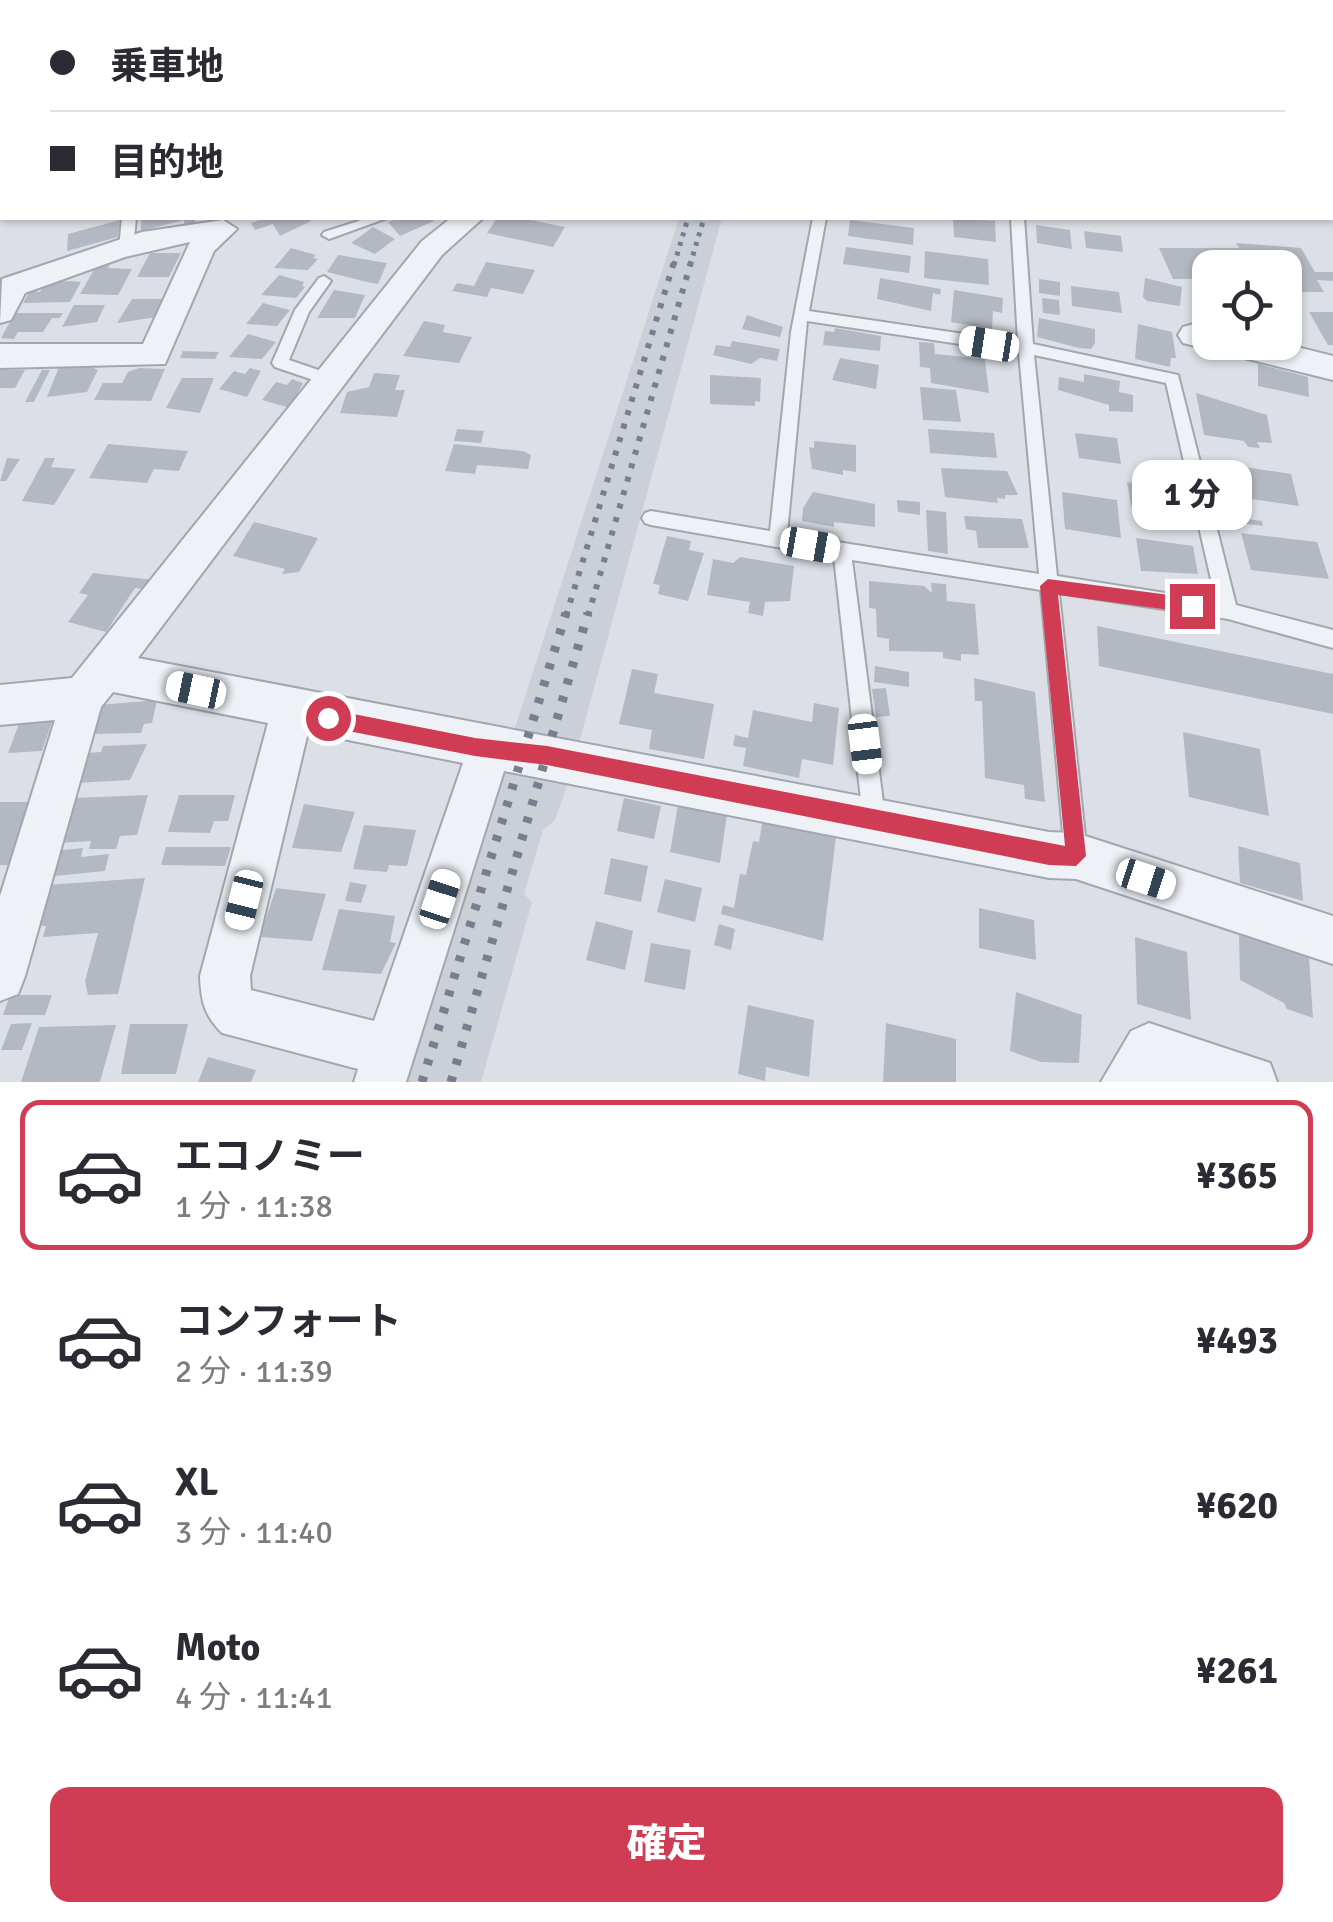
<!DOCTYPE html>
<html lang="ja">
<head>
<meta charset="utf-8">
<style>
  body { margin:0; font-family:Signika,"Noto Sans JP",sans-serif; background:#f7f7f7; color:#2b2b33; height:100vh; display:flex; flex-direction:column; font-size:38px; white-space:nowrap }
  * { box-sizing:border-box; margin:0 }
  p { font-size:32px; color:#7c7c81 }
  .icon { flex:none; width:55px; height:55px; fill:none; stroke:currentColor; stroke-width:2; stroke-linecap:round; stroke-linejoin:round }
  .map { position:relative; height:1082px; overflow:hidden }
  .sheet { display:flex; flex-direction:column; background:#fff; flex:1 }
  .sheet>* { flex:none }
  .top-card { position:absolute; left:0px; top:0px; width:1335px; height:220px; box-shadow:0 2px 8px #0004; display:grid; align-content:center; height:220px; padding:0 50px; background:#fff }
  .fabs { position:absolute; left:1192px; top:250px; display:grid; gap:20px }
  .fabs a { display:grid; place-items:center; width:110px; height:110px; border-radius:20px; background:#fff; box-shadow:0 2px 8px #0004; font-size:50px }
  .end { position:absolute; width:45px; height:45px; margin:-22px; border:12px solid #d03c53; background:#fff; box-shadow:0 0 0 5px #fff }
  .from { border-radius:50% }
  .bubble { position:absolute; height:70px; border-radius:20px; background:#fff; box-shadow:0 2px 8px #0004; font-size:32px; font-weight:800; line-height:70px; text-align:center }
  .car { position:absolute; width:30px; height:60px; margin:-30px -15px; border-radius:12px; box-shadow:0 0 8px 2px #0007; background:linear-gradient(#fff 24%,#345 0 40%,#fff 0 76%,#345 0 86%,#fff 0) }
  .top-card b { display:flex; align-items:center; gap:35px; height:95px; font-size:38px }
  .top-card b+b { border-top:2px solid #e1e1e2 }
  .top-card i { width:25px; height:25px; background:#2b2b33 }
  ul { padding:18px 0 0; list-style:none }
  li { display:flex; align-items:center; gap:30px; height:150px; margin:0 20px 15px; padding:0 30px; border:5px solid transparent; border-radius:20px }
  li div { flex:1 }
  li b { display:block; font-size:38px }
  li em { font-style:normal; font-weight:800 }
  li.current { border-color:#d03c53 }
  li>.icon { width:90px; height:90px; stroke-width:1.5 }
  .button { display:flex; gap:20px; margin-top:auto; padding:20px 50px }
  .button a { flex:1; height:115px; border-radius:20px; background:#d03c53; color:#fff; font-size:40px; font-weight:800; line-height:115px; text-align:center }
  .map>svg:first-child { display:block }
</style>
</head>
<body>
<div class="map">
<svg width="1333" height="1082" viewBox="0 0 1333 1082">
  <rect width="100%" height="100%" fill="#dce0e6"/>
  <path fill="#cacfd8" d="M679,218H722L569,780L555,820L543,830L524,894L532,902L481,1082H401Z"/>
  <path fill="#b3b9c3" d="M141,218H195V225L184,227V220L141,231Z
    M266,218H309L311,221L280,236L273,224L255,230L251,223Z
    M400,218H431L434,221L400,236L388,222Z
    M497,218H521L565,227L553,247L487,233Z
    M953,218L995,221L996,242L954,237Z
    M120,220L118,237L67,251L68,234Z
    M850,220L914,228L913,245L848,236Z
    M1036,225L1070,230L1072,249L1037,243Z
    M373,227L395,239L375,254L351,243Z
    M1084,231L1121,236L1123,252L1086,248Z
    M1236,243L1301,248L1315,272H1333V281L1317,280L1324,292H1285V268H1210V291H1205L1199,279H1173L1159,248H1239Z
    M846,247L911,256L909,273L843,264Z
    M291,248L316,255L313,258L318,259L308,270L274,268Z
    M925,251L988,259L989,285L924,278Z
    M150,253H181L169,277H137Z
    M338,255L387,263L378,284L367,282L327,272Z
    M486,262L535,270L523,294L491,288L487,297L452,291L457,283L474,286Z
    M110,265L108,268L132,269L118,295L80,294L95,268Z
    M279,275L304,282L302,286L305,287L296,298L261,295Z
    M880,278L941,289L940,295L933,293L931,311L877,299Z
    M1145,278L1182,287L1180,306L1147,301L1143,297Z
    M1039,279L1060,282V296L1039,293Z
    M69,281L81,282L70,302L23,303L30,291L40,292L45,283Z
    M1071,286L1119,292L1122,313L1072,306Z
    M334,290L365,295L355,318H317Z
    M954,290L1003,298L1002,313L993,311L992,329L951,322Z
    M1196,290L1210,294V313L1195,309Z
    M1042,298L1059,300L1060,315L1043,313Z
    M132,299H165L157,317L117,323Z
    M263,303L290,310L277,326L246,324Z
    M74,305H105L97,322L62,327Z
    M1309,312H1333V345H1328Z
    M15,313H63L60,318H52L43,332H18L14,339L1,338Z
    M747,315L783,327L780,337L742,329Z
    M1039,318L1095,329V343L1091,349L1079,348L1037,337Z
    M424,321L445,325L443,332L472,337L459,363L403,356Z
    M1138,324L1172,332L1176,358H1171L1170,367L1135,359Z
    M835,328L881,336L880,351L823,345L825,331L834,332Z
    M248,334L276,342L262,359L229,357Z
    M732,341L780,349L777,361L760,358L751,364L713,355L716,345L730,347Z
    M919,342L934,343L935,354L985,359L989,393L931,383L930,368L920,367Z
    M183,351L219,352L215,359L180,358Z
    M840,358L879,365L876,389L832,380Z
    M1258,364L1308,377L1309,397L1258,386Z
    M59,367H91L98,370L87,392L47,397Z
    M139,368L165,369L151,401L94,400L103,383H122L128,372Z
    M250,368L261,371L247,397L219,389L234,371L245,374Z
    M0,370H25L15,388H0Z
    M42,370H50L34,402H25Z
    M374,373L400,375L395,390H405L397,417L340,413L347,392L369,387Z
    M1084,374L1120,381L1119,392L1133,395V412L1109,411V405L1058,390L1059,377L1084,382Z
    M710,375L761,378L760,402L755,401V406L710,404Z
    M182,378H214L200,413L166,408Z
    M292,379L303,383L290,408L262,400L276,382L287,385Z
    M920,387L956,390L961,422L923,420Z
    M1196,393L1267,415L1272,443L1257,442L1260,448L1248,447L1244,441L1204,435Z
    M457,429L484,431L481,443L454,441Z
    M928,429L994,433L997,458L930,453Z
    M1075,433L1117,438L1121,464L1079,458Z
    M814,441L856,445V472L843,470V475L812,469L809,447L814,448Z
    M108,444L188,451L179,471L154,469L147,483L89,478Z
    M454,444L523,451L531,455L528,469L477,465L475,474L445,471Z
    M7,458L20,459L6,481H0Z
    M45,458H55L51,467L76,469L54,505L22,501Z
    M1238,466L1291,474L1299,506L1245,498Z
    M941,468L1007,471L1018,495H1005V499L997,498L998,503L945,497Z
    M1127,482L1175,489L1174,512L1131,506Z
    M813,492L875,504V527L834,522V527L802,521L803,508Z
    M1062,492L1117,500L1121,538L1065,529Z
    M897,500L920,502V515L898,512Z
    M1216,508L1245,512L1247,519L1262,521L1263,526L1218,521Z
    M926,510L946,512L948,554L928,551Z
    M964,516L1022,519L1029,548H978L976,531L966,529Z
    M254,522L318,538L299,572L282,574L285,569L233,556Z
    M1241,533L1317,542L1329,579L1251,570Z
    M667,536L691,541L689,550L704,553L688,601L658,594L660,585L653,584Z
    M1136,538L1193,546L1198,574L1141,571Z
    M740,557L794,566L790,601L765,602L763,616L748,613L750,602L707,595L713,559L733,563Z
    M93,573L154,580L151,590L135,588L106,632L68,622L88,595L79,593Z
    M869,581L924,586L932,593L931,583L946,584L947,601L975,604L979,655L961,654V661L943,658V652L889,651V639L877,637L876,609L869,608Z
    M1097,626L1333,674V714L1099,666Z
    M875,666L909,672V687L874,682Z
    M632,669L658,674L654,693L714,704L704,759L649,749L652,730L619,724Z
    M974,678L1035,692L1045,802L1025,799L1024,785L985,778L982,701H975Z
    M886,688L890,716L876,717L872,689Z
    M157,700L152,723L144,724L141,733L90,734L100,705Z
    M814,703L839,708L833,765L802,759L799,778L743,766L746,748L733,746L735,735L748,738L753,710L812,722Z
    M54,716L42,751L8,753L21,718Z
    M1183,732L1260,749L1269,816L1189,797Z
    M147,744L130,780L77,783L86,753L101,752L103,746Z
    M148,795L137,835L120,836L116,849H89L91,841L57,843L72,798Z
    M179,795H235L228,821H214L210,833L168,832Z
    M624,798L661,806L654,839L617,831Z
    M0,802H36L11,865H0Z
    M304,804L355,812L341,852L292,848Z
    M678,805L727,814L720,863L670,852Z
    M763,818L836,837L823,941L721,914L723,905L734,908L740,874L746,875L753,841L759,842Z
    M364,825L416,830L407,866L389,865L387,872L353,869Z
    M1238,846L1300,863L1303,901L1240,883Z
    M166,847H231L225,866L161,865Z
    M83,848L81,857L109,854L105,871L45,877L51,851Z
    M611,858L648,866L641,902L604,894Z
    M145,878L118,994L88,995L85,981L98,933L43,937L46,926L35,925L47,885Z
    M665,879L702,888L695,922L657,912Z
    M350,882L367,885L361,903L345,901Z
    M276,888L326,894L312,941L260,937Z
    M979,908L1034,920L1036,960L979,948Z
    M339,909L395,916L390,942L396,943L381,974L322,970Z
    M596,921L633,931L625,970L586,960Z
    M719,924L735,929L731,950L714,945Z
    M1239,935L1309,958L1313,1018L1287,1009L1284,1003L1240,980Z
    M1135,937L1187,952L1191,1020L1137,1004Z
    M651,943L691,950L685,990L644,982Z
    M1016,992L1082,1015L1079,1063L1041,1062L1010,1051Z
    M10,995H52L45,1015H3Z
    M748,1005L814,1020L809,1077L766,1067L765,1081L738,1074Z
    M32,1023L22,1050H1L11,1024Z
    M886,1023L956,1039V1082H883Z
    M130,1024H188L176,1074H121Z
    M116,1025L100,1082H21L39,1027Z
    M208,1057L256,1070L251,1082H198Z"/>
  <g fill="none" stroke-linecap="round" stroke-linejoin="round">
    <g stroke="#a1a7b0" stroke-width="4">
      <path id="lane" d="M304,0H314L315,2H305Z
        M416,0H429L430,2H418Z
        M122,218H136L133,248L126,253L119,248Z
        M368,218H387L329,239L322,235L324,232Z
        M813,218H826L809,311L1018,342L1011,218H1024L1033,344L1178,375L1236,605L1333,630V648L1228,619L1059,593L1087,855L1084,863L1076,866L1068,863L1065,855L1041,590L852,560L885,818L881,825L874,829L867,825L863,818L834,557L651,525L645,523L642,518L645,513L651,511L770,531L791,332ZM807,321L1019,353L1039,574L787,534ZM1034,355L1166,383L1216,601L1057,576Z
        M324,276L331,281L309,312L289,360L336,376L339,380L336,384L331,386L275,367L272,363L295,310L319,278Z"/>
    </g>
    <g stroke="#a1a7b0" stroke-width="4">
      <path id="street" d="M163,0H194L195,2H165Z
        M1332,95H1333V111H1332Z
        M451,218H483L442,255L138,658L1049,832L1076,833L1333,916V964L1076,879L1049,878L504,771L406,1082H354L358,1069L222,1033C204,1015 201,1001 200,976L268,723L113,692L101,707L25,976L18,994L0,1001V896L55,720L0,725V685L72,678L422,241ZM308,732L463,763L374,1021L251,990L250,976Z
        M223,220L237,229L214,251L165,364L0,368V344H143L190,242L125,257L25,293L11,320L0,323L2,279L142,232Z
        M1194,324L1210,327V342H1277L1333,356V380L1183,343L1178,335L1183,327Z
        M1149,1023L1270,1063L1277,1082H1101L1131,1031Z"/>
    </g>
    <use href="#lane" fill="#eef1f5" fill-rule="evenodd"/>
    <use href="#street" fill="#eef1f5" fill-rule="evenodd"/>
    <path fill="#fff" fill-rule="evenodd" d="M3,0H37L2,4Z
      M1257,0H1289L1290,2H1259Z
      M1332,135H1333V157H1332Z"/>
    <path stroke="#757f90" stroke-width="5" stroke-dasharray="4 6" stroke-linecap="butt" d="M674,265L688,218
      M690,265L704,218"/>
    <path stroke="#757f90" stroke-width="6" stroke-dasharray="5 9" stroke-linecap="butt" d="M566,616L674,262
      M588,616L691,262"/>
    <path stroke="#757f90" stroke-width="9" stroke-dasharray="6 12" stroke-linecap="butt" d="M422,1082L566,613
      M451,1082L588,613"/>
  </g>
  <path fill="#d03c53" d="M1048,579L1192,598L1201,606L1192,613L1058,595L1086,856L1076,866L1049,865L547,765L475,756L328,727L319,718L328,709L475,738L547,746L1065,846L1040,586Z"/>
</svg>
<div class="fabs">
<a><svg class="icon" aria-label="locate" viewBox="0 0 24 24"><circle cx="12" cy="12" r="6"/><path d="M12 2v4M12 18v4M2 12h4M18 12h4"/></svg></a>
</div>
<i class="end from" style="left:328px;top:718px"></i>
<i class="end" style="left:1192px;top:606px"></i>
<div class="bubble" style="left:1132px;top:460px;width:120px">1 分</div>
<i class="car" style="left:989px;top:344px;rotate:279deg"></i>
<i class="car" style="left:810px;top:545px;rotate:100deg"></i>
<i class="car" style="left:196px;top:690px;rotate:282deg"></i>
<i class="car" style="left:865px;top:744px;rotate:173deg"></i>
<i class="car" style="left:1146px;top:879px;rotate:108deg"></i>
<i class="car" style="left:440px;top:899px;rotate:18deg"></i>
<i class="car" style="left:244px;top:900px;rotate:194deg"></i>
<div class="top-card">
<b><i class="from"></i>乗車地</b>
<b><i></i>目的地</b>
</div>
</div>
<section class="sheet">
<ul>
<li class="current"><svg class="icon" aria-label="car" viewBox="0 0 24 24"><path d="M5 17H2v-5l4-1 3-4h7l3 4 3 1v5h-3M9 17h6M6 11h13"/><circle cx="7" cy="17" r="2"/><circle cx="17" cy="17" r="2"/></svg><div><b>エコノミー</b><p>1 分 · 11:38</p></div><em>¥365</em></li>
<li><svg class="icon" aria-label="car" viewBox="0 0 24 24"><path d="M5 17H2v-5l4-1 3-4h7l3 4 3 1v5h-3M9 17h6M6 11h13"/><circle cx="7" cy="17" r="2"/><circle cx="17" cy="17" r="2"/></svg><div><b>コンフォート</b><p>2 分 · 11:39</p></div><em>¥493</em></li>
<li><svg class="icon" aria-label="car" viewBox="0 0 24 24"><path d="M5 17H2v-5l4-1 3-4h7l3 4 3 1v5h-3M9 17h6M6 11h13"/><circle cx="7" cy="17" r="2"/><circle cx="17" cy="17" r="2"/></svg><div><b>XL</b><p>3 分 · 11:40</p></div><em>¥620</em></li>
<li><svg class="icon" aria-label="car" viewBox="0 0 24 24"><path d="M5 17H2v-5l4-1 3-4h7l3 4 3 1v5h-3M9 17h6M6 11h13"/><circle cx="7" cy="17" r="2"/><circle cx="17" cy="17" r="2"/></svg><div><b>Moto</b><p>4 分 · 11:41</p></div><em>¥261</em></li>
</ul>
<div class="button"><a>確定</a></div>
</section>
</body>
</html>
